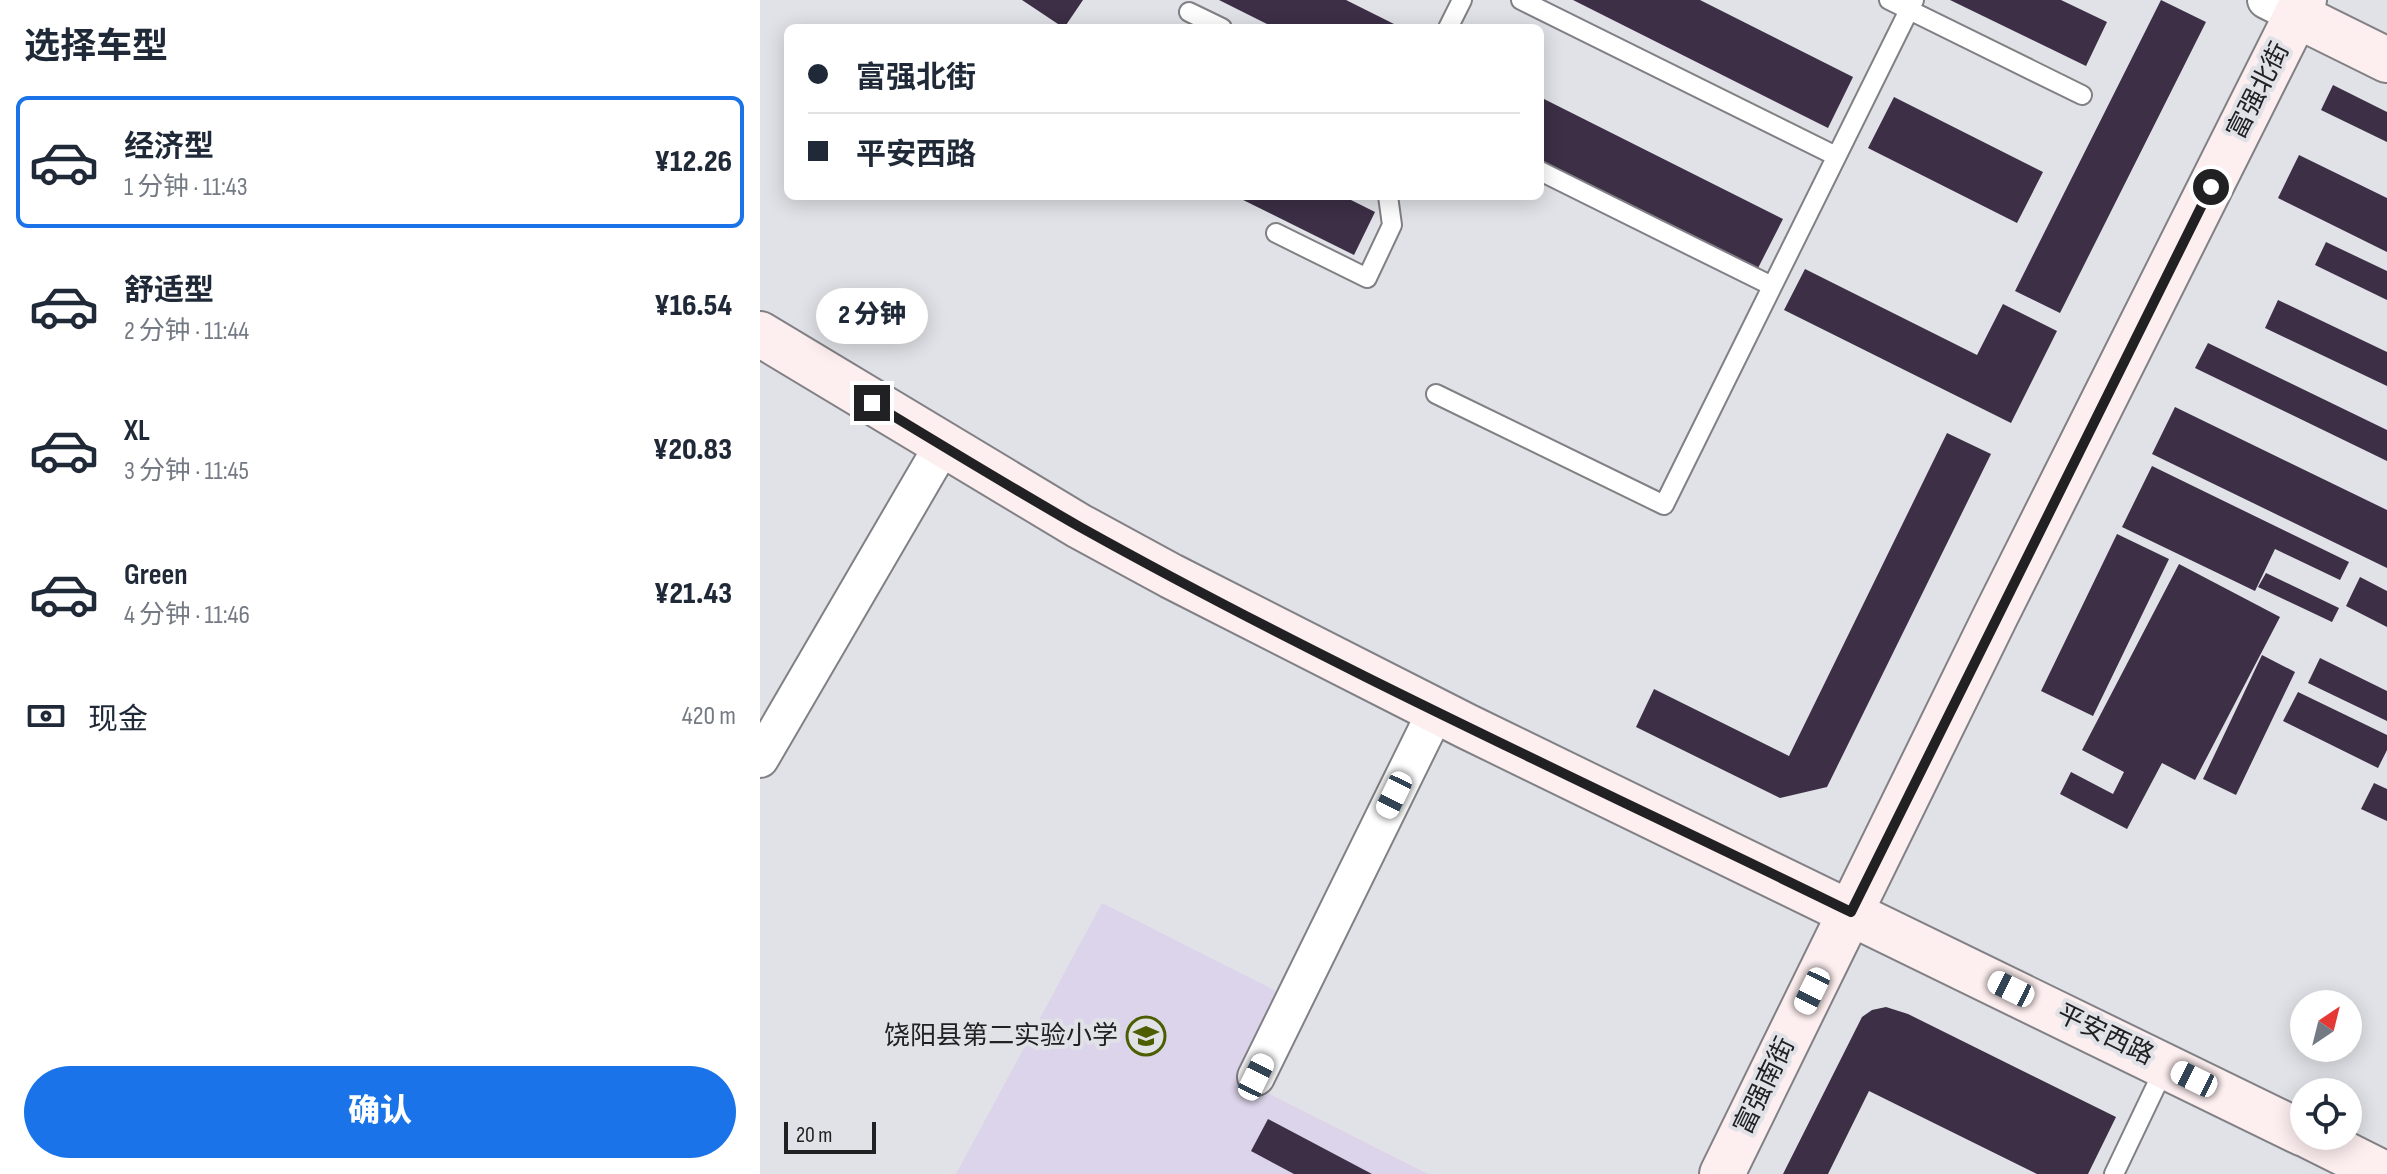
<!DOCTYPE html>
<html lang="zh">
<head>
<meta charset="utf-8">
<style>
  body { margin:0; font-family:"Sofia Sans Condensed","Noto Sans SC",sans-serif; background:#f6f6f7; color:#1f2937; height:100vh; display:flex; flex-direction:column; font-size:30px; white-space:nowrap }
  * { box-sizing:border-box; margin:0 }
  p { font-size:26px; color:#747a83 }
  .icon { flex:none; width:44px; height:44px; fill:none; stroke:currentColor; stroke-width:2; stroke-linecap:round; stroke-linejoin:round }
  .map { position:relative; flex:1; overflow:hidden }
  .drawer { display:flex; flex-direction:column; background:#fff; width:760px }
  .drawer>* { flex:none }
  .top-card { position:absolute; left:24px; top:24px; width:760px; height:176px; border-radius:12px; box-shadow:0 4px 20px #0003; display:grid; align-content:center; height:176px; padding:0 24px; background:#fff }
  .needle { width:52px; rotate:35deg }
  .controls { position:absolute; left:1530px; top:990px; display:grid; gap:16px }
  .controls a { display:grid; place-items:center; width:72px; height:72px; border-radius:50%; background:#fff; box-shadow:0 4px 20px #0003; font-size:40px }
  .scale { position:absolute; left:24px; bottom:20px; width:92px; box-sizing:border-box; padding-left:8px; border:4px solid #212123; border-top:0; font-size:22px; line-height:28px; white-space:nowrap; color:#212123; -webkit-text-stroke:6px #e1e2e7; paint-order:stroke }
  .end { position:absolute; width:36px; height:36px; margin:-18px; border:10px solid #212123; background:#fff; box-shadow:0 0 0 4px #fff }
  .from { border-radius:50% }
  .bubble { position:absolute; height:56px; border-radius:28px; background:#fff; box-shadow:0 4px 20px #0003; font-size:26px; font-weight:800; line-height:56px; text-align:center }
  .car { position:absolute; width:24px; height:48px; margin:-24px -12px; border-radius:10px; box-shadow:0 0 6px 2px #0007; background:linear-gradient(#fff 24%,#345 0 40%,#fff 0 76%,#345 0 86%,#fff 0) }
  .top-card b { display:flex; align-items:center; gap:28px; height:76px; font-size:30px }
  .top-card b+b { border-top:2px solid #e0e1e3 }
  .top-card i { width:20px; height:20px; background:#1f2937 }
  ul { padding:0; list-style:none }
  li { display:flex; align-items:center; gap:24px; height:132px; margin:0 16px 12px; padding:0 8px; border:4px solid transparent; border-radius:12px }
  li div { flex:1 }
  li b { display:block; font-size:30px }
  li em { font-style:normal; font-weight:800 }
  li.selected { border-color:#1a73e8 }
  li>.icon { width:72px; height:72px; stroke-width:1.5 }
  h2 { padding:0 24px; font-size:36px; line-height:96px }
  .pay { display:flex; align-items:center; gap:20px; height:88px; padding:0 24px; font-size:30px }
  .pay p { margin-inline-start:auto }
  .action { display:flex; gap:16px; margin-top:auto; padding:16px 24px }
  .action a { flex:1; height:92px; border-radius:48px; background:#1a73e8; color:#fff; font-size:32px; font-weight:800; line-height:92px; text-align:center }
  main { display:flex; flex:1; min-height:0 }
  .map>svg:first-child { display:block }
</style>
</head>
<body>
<main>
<section class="drawer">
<h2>选择车型</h2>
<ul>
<li class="selected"><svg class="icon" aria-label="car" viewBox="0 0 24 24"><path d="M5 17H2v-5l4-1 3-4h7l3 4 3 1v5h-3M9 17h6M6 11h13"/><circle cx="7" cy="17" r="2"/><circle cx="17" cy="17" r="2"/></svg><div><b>经济型</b><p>1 分钟 · 11:43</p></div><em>¥12.26</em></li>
<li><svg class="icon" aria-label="car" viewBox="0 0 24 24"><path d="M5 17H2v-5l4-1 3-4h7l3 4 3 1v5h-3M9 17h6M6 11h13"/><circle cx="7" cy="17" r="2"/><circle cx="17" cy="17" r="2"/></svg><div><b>舒适型</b><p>2 分钟 · 11:44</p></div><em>¥16.54</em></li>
<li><svg class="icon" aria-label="car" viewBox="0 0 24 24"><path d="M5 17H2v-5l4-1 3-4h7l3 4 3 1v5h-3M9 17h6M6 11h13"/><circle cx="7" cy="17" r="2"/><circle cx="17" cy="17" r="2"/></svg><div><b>XL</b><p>3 分钟 · 11:45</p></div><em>¥20.83</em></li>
<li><svg class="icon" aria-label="car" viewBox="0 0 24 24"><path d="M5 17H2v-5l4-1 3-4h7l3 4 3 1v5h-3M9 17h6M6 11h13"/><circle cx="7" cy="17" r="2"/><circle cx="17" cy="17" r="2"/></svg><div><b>Green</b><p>4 分钟 · 11:46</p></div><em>¥21.43</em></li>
</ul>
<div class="pay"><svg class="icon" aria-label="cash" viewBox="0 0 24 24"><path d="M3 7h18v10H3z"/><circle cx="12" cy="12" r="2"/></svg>现金<p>420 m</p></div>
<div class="action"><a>确认</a></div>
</section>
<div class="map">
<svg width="1627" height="1174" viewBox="0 0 1627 1174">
  <rect width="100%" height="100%" fill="#e1e2e7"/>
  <path fill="#dcd4ea" d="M342,903L522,994L480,1079L668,1174H196Z"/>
  <path fill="#3c2f46" d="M262,0H323L304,28Z
    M459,0H586L642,28H515Z
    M813,0H940L1093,77L1068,128Z
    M1190,0H1301L1347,22L1326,66Z
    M1401,0L1446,22L1300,313L1255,291Z
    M1573,85L1627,112V142L1561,110Z
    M780,97L1023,219L997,270L780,161Z
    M1134,97L1283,172L1257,223L1108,148Z
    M1539,155L1627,198V252L1518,198Z
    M475,196H583L615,212L594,255Z
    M1566,242L1627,271V300L1555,265Z
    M1045,269L1217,355L1243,304L1297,331L1251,423L1024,310Z
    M1518,300L1627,352V386L1505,328Z
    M1448,343L1627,430V461L1435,368Z
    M1415,407L1627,510V568L1392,454Z
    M1187,433L1231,454L1067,787L1020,798L876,727L894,689L1029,756Z
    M1392,466L1589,562L1580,580L1515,549L1495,591L1362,527Z
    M1357,534L1409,559L1333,716L1281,691Z
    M1419,564L1520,617L1435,780L1402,763L1367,829L1300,794L1311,772L1353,794L1364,772L1322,750Z
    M1506,573L1579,608L1572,622L1498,587Z
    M1600,577L1627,591V627L1586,606Z
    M1502,655L1535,672L1476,795L1443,779Z
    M1560,658L1627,691V721L1548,683Z
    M1538,692L1627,735V750L1618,768L1523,721Z
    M1614,783L1627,789V821L1601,809Z
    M1126,1007L1148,1014L1356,1117L1328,1174H1277L1109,1091L1068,1174H1023L1102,1017L1112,1010Z
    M508,1119L612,1174H534L491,1151Z"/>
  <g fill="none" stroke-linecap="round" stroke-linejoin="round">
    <g stroke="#808085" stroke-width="22">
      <path id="lane" d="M761,0L1076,156
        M1129,0L1322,95
        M429,12L462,28
        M688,28L702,0
        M780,171L1012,286
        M516,233L607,278L632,225L628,196
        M676,394L904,505L1154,0
        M1354,1174L1406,1065"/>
    </g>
    <g stroke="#808085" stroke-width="40">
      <path id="street" d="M1506,0L1536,15
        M0,759L183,445
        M496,1077L676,711"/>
    </g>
    <g stroke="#808085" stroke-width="48">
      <path id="secondary" d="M1536,15L1627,60
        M0,334L319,526L411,576L706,726L1544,1134
        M1549,1136L1625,1174
        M962,1174L1236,615L1544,0"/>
    </g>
    <use href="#lane" stroke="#fff" stroke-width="18"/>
    <use href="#street" stroke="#fff" stroke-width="36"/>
    <use href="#secondary" stroke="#fdeeef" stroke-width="44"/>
  </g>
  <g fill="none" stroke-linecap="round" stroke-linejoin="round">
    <path stroke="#212123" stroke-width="10" d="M112,403C181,445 250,487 320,527C571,667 833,786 1091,912L1451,187"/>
  </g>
  <defs>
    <g id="school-ring" transform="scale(2)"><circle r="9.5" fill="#e1e2e7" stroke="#4c5e02" stroke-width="1.5"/><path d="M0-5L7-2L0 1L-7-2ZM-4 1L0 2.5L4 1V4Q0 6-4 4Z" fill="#4c5e02"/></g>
  </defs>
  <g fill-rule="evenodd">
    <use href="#school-ring" x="386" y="1036"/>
  </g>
  <g text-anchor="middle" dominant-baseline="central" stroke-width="8" stroke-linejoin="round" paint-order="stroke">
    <g font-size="26" fill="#212123" stroke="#e1e2e7">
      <text transform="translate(1499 91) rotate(-63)">富强北街</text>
      <text transform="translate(1345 1035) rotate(26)">平安西路</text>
      <text transform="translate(1005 1086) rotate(-64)">富强南街</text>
    </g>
    <g font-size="26" fill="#212123" stroke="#e1e2e7" text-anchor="end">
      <text x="358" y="1036">饶阳县第二实验小学</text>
    </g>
  </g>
</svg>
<div class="controls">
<a><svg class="needle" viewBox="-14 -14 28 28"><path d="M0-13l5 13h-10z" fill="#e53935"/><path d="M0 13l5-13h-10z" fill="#747a83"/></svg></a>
<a><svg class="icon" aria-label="locate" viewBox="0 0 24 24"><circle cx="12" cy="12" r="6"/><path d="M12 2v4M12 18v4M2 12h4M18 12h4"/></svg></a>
</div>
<div class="scale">20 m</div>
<i class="end from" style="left:1451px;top:187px"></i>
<i class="end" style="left:112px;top:403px"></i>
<div class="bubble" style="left:56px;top:288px;width:112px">2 分钟</div>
<i class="car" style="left:634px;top:795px;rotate:206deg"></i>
<i class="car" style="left:1251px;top:989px;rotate:296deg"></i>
<i class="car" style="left:1052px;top:991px;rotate:206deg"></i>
<i class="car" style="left:496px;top:1077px;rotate:26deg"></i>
<i class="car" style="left:1434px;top:1079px;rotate:296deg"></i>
<div class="top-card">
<b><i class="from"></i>富强北街</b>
<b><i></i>平安西路</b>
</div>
</div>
</main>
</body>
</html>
